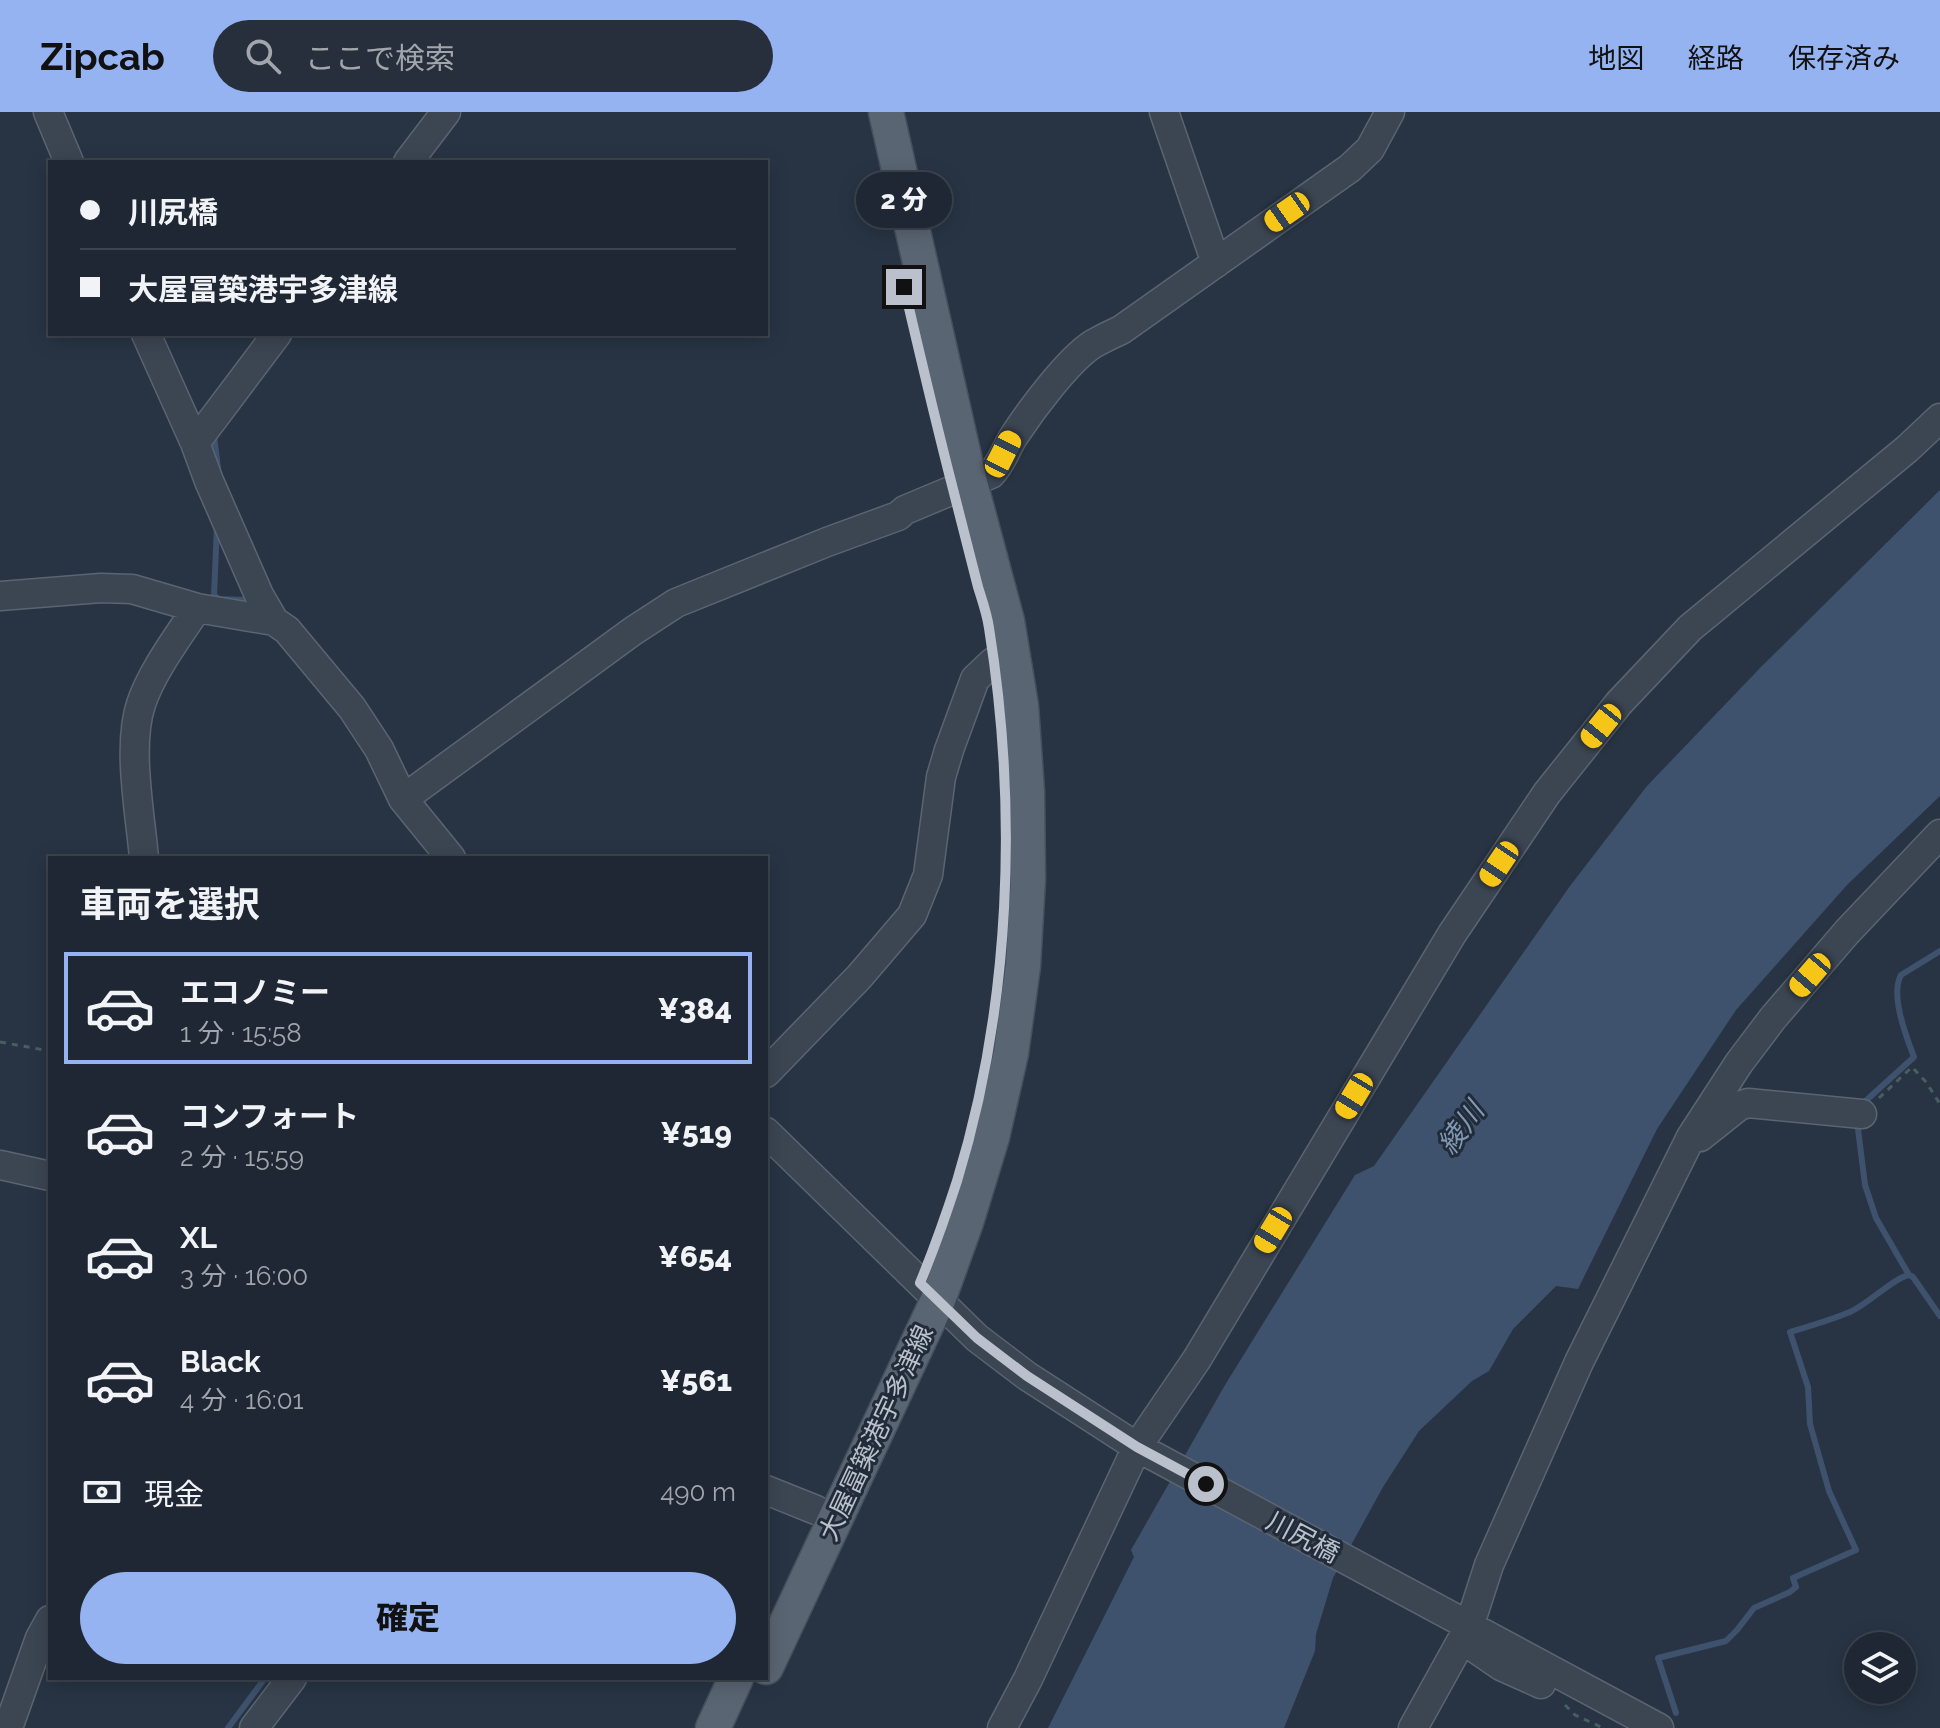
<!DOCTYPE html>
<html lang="ja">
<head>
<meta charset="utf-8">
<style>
  body { margin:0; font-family:Raleway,"Noto Sans JP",sans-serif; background:#262f3b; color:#f1f3f6; height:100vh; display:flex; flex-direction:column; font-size:30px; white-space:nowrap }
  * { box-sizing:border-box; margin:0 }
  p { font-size:26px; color:#a1a5ac }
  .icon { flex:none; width:44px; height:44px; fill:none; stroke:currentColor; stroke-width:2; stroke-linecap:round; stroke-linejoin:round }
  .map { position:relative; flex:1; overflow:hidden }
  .sheet { position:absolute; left:48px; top:744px; width:720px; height:824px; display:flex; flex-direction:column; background:#1e2733; border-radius:0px; box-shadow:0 4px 20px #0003,0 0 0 2px #3c444e }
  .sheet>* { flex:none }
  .guide { position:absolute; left:48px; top:48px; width:720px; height:176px; border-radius:0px; box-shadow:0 4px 20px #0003,0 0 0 2px #3c444e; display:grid; align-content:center; height:176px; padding:0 32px; background:#1e2733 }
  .fabs { position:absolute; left:1844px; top:1520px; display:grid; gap:16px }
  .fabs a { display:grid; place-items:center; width:72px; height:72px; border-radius:50%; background:#1e2733; box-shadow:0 4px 20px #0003,0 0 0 2px #3c444e; font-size:40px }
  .end { position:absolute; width:36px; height:36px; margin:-18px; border:10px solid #bac1cd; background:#111; box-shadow:0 0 0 4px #111 }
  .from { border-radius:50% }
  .bubble { position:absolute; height:56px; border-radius:28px; background:#1e2733; box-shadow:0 4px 20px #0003,0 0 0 2px #3c444e; font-size:26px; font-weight:800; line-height:56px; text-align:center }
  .car { position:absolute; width:24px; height:48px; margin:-24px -12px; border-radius:10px; box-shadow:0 0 6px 2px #0007; background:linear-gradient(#f5c518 24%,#345 0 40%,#f5c518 0 76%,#345 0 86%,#f5c518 0) }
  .guide b { display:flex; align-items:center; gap:28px; height:76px; font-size:30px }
  .guide b+b { border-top:2px solid #3c444e }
  .guide i { width:20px; height:20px; background:#f1f3f6 }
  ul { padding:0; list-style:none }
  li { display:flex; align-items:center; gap:24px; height:112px; margin:0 16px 12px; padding:0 16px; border:4px solid transparent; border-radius:0px }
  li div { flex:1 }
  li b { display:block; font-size:30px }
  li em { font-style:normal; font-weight:800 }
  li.selected { border-color:#95b2f1 }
  li>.icon { width:72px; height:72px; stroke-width:1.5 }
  h2 { padding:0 32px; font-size:36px; line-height:96px }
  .pay { display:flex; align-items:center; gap:20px; height:88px; padding:0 32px; font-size:30px }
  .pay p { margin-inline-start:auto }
  .primary-button { display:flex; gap:16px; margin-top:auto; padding:16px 32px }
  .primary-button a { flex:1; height:92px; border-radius:48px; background:#95b2f1; color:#111; font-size:32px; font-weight:800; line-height:92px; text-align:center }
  header { display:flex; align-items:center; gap:48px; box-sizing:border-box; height:112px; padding:0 40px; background:#95b2f1; color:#111 }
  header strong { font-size:38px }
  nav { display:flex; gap:44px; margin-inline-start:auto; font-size:28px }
  .search { width:560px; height:72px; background:#262f3b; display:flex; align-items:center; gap:20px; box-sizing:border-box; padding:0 28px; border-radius:44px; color:#a1a5ac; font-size:30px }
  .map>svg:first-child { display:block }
</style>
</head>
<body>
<header>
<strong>Zipcab</strong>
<div class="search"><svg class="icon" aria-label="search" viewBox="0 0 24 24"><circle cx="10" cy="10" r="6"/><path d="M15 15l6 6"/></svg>ここで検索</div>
<nav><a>地図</a><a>経路</a><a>保存済み</a></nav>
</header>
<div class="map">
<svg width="1940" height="1616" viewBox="0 0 1940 1616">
  <rect width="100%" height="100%" fill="#283444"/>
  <path fill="#3e526d" d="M1940,378V684L1847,773L1736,898L1657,1017L1578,1177L1556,1174L1513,1217L1489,1259L1472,1269L1419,1319L1383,1375L1333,1466L1316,1522L1315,1539L1284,1616H1048L1134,1445L1131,1438L1225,1273L1355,1063L1374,1054L1570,774L1647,674L1761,555Z"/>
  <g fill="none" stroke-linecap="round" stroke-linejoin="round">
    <path stroke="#3e526d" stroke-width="6" d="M214,324L218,356
      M217,414L214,483L219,487L246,488
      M1860,994L1914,945C1906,924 1890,883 1901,863L1940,839
      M1857,1009L1865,1073L1876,1106L1909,1163L1913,1165L1940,1204
      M1676,1601L1658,1546L1726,1529L1737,1518L1754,1496L1790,1480L1796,1475L1793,1466L1856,1438L1829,1379L1810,1312L1808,1275L1790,1220C1810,1214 1831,1208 1850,1200C1868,1192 1895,1165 1909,1163
      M228,1616L265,1566"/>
    <g stroke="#5b6471" stroke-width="31">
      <path id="minor" d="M48,0L69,50
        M1164,0L1216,151
        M408,50L446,0
        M146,222L195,331L209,369L259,483L274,509
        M195,331L277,222
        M0,484L101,476L132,477L197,496L274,509L287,518L352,596L379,637L403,687L451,746
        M403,687L633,519L676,491L827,430L898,404L905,398L991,362C1002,351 1006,336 1014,324C1031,298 1068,248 1093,232C1102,227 1112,222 1121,218L1350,56L1370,37L1390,0
        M144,746C140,701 127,634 141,592C152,559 178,525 197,496
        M766,961L859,865L912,803L928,763L941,665L949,638L975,567L993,550
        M766,1020L977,1226L1027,1264L1137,1335L1659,1616
        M1700,1025L1739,994L1748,991L1862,1002
        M0,1053L50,1064
        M766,1378L816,1398
        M1466,1530L1501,1554L1541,1572
        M8,1616L40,1526L50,1508
        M254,1616L292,1566
        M1002,1616L1028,1567L1137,1335L1197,1247L1452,822L1547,681L1619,591L1690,516L1907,337L1940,306
        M1413,1616L1469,1515L1489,1453L1579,1250L1691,1025L1739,951L1773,906L1847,820L1940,722"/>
    </g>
    <g stroke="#464f5d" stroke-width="37">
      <path id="major" d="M766,1555L938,1188L966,1110L992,1025L1011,941L1023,854L1028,767L1027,680L1021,594L1007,509L970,371L886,0
        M713,1616L736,1566"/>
    </g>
    <path stroke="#485f61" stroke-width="3" stroke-dasharray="6 6" stroke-linecap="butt" d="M0,930L50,939
      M1879,986L1912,955L1926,970L1940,992
      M1565,1593L1575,1603L1603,1616"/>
    <use href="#minor" stroke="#3c4653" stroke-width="28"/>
    <use href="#major" stroke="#5a6573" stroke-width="34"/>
  </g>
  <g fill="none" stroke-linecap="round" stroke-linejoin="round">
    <path stroke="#bac1cd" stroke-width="10" d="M904,175C920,243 936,312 954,381C962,412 970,444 978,475C982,488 987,502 989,516C1018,697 1011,893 957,1069C946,1103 934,1137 920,1171L977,1226L1027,1264L1137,1335L1206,1372"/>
  </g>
  <g text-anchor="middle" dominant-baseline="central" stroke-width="6" stroke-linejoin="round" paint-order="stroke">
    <g font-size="26" fill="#bac1cd" stroke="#212b39">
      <text transform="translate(876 1321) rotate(-65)">大屋冨築港宇多津線</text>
      <text transform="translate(1303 1425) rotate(28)">川尻橋</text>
    </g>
    <g font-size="28" font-style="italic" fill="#8198b3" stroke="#212b39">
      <text transform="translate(1461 1016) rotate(-54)">綾川</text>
    </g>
  </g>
</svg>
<div class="fabs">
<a><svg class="icon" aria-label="layers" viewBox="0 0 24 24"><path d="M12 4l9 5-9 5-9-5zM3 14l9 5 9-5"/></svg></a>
</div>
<i class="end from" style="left:1206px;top:1372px"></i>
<i class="end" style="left:904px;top:175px"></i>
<div class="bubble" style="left:856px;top:60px;width:96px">2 分</div>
<i class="car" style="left:1287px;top:100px;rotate:235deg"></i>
<i class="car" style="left:1003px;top:342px;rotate:27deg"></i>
<i class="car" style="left:1601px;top:614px;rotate:219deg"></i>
<i class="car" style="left:1499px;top:752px;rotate:214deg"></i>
<i class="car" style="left:1810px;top:863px;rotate:221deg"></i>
<i class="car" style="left:1354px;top:984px;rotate:211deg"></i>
<i class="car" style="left:1273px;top:1118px;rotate:211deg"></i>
<div class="guide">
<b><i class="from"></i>川尻橋</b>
<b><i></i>大屋冨築港宇多津線</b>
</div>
<section class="sheet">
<h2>車両を選択</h2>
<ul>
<li class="selected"><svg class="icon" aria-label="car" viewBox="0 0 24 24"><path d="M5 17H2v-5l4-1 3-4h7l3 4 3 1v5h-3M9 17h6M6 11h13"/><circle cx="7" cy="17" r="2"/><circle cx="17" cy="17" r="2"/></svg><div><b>エコノミー</b><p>1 分 · 15:58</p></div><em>¥384</em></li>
<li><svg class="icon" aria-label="car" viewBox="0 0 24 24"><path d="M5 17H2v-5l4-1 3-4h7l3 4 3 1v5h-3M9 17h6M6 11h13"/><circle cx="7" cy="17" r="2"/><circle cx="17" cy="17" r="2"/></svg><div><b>コンフォート</b><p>2 分 · 15:59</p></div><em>¥519</em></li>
<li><svg class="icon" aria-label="car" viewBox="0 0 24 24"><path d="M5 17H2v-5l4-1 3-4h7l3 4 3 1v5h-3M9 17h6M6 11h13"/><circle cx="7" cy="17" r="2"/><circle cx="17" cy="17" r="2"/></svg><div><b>XL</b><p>3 分 · 16:00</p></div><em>¥654</em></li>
<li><svg class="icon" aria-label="car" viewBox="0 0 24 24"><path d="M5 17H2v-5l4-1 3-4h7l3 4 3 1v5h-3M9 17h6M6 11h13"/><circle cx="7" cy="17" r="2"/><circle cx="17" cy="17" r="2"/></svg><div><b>Black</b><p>4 分 · 16:01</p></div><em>¥561</em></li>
</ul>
<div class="pay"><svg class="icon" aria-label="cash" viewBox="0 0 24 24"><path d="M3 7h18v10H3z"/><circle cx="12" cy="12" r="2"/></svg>現金<p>490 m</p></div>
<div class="primary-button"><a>確定</a></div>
</section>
</div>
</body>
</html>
